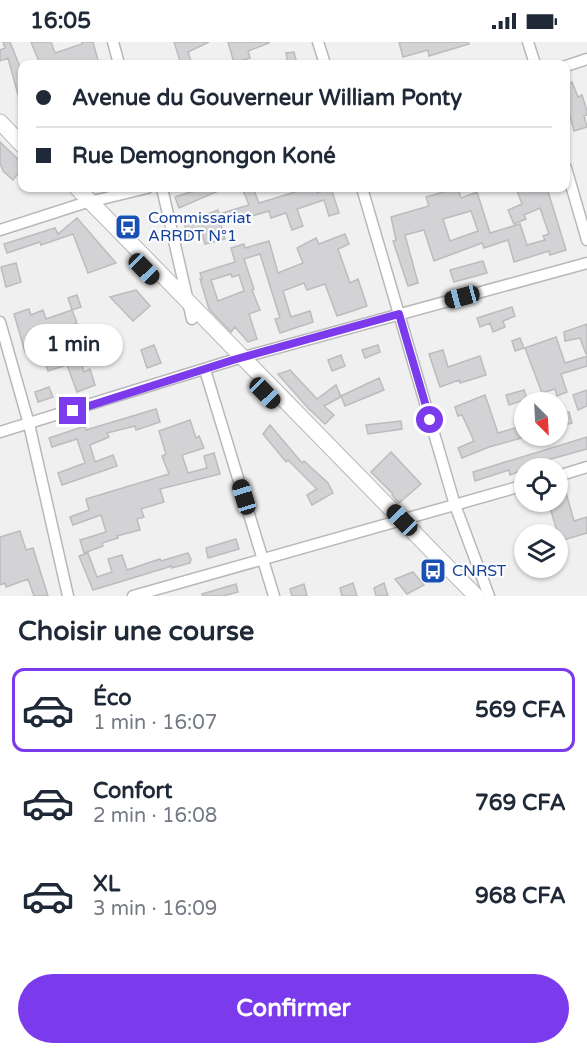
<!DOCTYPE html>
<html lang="fr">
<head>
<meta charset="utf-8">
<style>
  body { margin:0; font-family:"Varela Round",sans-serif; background:#f2f2f3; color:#1f2937; height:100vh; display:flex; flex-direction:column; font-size:22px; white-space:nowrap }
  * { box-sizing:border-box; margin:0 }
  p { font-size:20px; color:#747a83 }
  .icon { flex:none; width:33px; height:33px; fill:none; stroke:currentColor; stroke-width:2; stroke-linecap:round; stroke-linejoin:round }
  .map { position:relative; height:554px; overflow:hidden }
  .details { display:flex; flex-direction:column; background:#fff; flex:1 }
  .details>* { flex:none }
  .guide { position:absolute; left:18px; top:18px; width:552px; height:132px; border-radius:12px; box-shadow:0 2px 4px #0004; display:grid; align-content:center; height:132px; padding:0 18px; background:#fff }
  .needle { width:39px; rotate:156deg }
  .controls { position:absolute; left:514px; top:350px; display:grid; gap:12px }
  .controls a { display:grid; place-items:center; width:54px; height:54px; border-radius:50%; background:#fff; box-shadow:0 2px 4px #0004; font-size:30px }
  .end { position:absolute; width:27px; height:27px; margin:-14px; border:8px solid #7c3aed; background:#fff; box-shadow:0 0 0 3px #fff }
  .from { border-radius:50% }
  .bubble { position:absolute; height:42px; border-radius:21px; background:#fff; box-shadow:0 2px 4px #0004; font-size:20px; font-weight:700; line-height:42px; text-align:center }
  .car { position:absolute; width:18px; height:36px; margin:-18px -9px; border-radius:8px; box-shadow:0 0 4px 2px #0007; background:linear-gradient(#222 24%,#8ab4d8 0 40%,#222 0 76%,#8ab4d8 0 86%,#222 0) }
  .guide b { display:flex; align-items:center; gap:21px; height:57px; font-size:22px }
  .guide b+b { border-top:2px solid #e0e1e3 }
  .guide i { width:15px; height:15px; background:#1f2937 }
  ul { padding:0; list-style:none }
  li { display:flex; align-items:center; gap:18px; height:84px; margin:0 12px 9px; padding:0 6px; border:3px solid transparent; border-radius:12px }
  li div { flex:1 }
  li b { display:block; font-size:22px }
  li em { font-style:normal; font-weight:700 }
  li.active { border-color:#7c3aed }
  li>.icon { width:54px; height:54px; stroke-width:1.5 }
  h2 { padding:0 18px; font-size:27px; line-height:72px }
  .button { display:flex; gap:12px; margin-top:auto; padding:12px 18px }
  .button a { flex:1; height:69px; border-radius:36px; background:#7c3aed; color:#fff; font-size:24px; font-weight:700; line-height:69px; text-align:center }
  .status { display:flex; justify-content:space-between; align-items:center; height:42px; padding:0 30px; background:#fff; direction:ltr }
  .status svg { height:16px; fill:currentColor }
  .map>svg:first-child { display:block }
</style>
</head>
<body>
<div class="status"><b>16:05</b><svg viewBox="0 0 49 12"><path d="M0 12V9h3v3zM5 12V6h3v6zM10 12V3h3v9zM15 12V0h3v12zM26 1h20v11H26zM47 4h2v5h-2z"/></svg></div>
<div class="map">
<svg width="587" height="554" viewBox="0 0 587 554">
  <rect width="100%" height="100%" fill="#f0f0f1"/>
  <path fill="#d3d3d5" stroke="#bcbcbe" stroke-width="1.5" fill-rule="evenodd" d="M3,0H10L22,30V59L20,60L8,16L0,19V8L5,6Z
    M31,0H51L55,11L82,2V0H93L99,22H40Z
    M174,0H209L188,10L192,22H181Z
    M228,0H269V1L248,9L250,16L234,21Z
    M399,0H469V2L429,14L428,8L403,15Z
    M294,10L297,22H288L286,11Z
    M572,40L578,55L582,53L587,69V73L584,74L587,85L574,89L566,59V43Z
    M0,100L22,121V127L13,138L3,129L0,121Z
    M203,146H225L179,166L175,155Z
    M242,146H253L259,161L308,146H316L317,151L331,146L339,171L329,174L324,158L297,167L303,184L292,188L286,171L271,176L269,169L221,183L225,197L205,202L202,191L189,196L184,181L218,168L219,172L249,163Z
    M458,146L461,156L477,150L490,191L520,182L527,203L545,198L543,194L549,192L540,166L524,173L526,177L514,182L508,168L522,162L516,146H547L566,208L550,213L549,209L514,220L508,198L484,206L482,201L434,219L424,188L405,193L418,241L408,244L393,199L396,198L391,175L429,164L426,155ZM471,169L478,189L450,199L443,177Z
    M77,176L116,221L88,231L73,192L41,203L40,200L7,211L4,202L55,186L58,192Z
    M345,192L349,202L338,207L350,241L358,237L367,264L337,274L325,242L307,248L304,241L283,249L291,275L310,269L313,280L280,291L275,277L280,276L260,212L244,217L254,247L252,248L260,268L249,272L257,297L248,300L235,285L231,290L209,267L200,237H202L200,231L235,220L231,206L244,202L245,206L269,199L278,231L303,221L297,206L316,196L319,202ZM231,232L232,235L239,233L244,249L218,259L211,238Z
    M483,219L487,231L454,240L450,228Z
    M16,221L21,240L6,245L1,225Z
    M136,248L150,264L133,279L110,255Z
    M77,253L81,265L72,268L68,256Z
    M512,265L515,274L503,279L505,285L493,290L490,281L480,285L477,276Z
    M29,267L31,273L43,268L46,277L72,268L77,281L70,284L76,303L84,330L90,327L95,343L77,350L67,323L48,329L39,305L25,310L14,272Z
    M587,282V312H586L580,296L565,299L564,290Z
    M556,295L565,321L587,314V324L561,332L567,350L557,354L555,347L542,351L525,306Z
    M520,296L524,306L515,309L512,299Z
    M154,303L161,321L147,326L141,308Z
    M378,303L380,310L365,316L362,308Z
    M443,308L448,325L480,314L486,333L460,341L459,338L440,345L429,312Z
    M341,313L345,324L332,329L328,318Z
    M290,328L317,357L336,343L341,355L324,364L334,373L325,382L308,366L278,332Z
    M379,336L384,348L345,364L341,354Z
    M49,345L53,355L38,360L35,350Z
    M524,348L527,357L509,363L506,353Z
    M587,348V364L578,368L573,353Z
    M485,353L498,391L525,383V395L489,405L462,416L458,406L474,399L462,373L458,374L455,365Z
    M156,367L160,380L136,388L135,384L107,391L109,395L90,403L95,420L113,413L117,424L62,443L58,431L85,421L77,397L52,405L49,396L85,384L86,388Z
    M569,370L572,381L558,385V373Z
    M190,378L196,396L199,394L204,406L182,413L188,431L207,426L204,414L214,411L220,432L160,447L164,460L141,467L144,475L137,477L140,488L117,494L118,496L102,501L103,504L84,511L80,498L106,490L101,473L73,483L70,475L89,468L86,457L169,432L162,414L166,412L159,389Z
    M401,379L402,387L368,392L366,383Z
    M270,383L302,421L304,419L328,441L333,451L312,463L307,453L317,447L288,418L286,420L263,392Z
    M587,395V407L551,417L510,433L509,428L475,439L473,430Z
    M391,410L421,442L399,461L392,453L393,452L371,430Z
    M565,447L574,479L587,475V491L560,499L548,459H558V449Z
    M20,489L26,508L33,506L48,554H34L28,537L6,545L5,541L0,543V495Z
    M236,497L239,507L208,516L206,506Z
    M88,511L97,535L112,530L108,517L122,513L127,528L160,517L161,519L188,511L191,517L190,521L172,526V524L93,548L79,514Z
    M413,530L424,543L407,552L395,537Z
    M353,541L357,554H342L340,546Z
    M384,541L388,554H376L374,546Z
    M236,542L238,550L223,554H203L202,552Z
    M304,542L307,554H292L290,547Z"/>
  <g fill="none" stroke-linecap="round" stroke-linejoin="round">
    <g stroke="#b8b8ba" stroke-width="13">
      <path id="street" d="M113,0L119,22
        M318,0L325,22
        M528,0L535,22
        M566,24L587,17
        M566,126L587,198
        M162,146L192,277
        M362,146L455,463L489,554
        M0,188L81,162L147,146
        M0,280L29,382L68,554
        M205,328L274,554
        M0,390L233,318L587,221
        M558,434L587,425
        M133,554L525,443"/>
    </g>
    <g stroke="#b8b8ba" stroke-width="17">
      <path id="primary" d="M0,80L22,103
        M77,146L476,554"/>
    </g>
    <use href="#street" stroke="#fff" stroke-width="10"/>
    <use href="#primary" stroke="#fff" stroke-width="15"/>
  </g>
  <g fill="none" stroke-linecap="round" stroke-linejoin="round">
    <path stroke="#7c3aed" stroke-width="8" d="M73,369L233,318L399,272L430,378"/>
  </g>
  <defs>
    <g id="bus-square" transform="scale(1.35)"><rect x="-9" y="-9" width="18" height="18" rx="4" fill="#1a4fb4" stroke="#fdfdff"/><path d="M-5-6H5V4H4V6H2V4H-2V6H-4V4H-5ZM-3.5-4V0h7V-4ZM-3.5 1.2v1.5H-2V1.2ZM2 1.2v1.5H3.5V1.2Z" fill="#fff"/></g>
  </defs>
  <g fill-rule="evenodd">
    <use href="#bus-square" x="128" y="185"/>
    <use href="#bus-square" x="433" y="529"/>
  </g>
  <g text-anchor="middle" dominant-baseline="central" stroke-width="4.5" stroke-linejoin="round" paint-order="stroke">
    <g font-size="16" fill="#164399" stroke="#fdfdff" text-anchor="start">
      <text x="148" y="176">Commissariat<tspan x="148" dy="18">ARRDT N°1</tspan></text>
      <text x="452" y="529">CNRST</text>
    </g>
  </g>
</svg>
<div class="controls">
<a><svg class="needle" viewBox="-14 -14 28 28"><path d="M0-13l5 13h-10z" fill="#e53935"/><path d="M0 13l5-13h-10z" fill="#747a83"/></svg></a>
<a><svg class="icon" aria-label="locate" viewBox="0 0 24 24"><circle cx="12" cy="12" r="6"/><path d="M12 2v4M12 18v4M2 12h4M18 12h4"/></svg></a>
<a><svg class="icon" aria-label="layers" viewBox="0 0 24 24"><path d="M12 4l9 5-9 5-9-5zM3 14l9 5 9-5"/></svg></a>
</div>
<i class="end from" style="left:430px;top:378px"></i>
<i class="end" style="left:73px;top:369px"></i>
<div class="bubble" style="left:24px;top:282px;width:99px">1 min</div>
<i class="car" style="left:144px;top:227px;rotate:136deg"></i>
<i class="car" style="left:462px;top:255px;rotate:255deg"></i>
<i class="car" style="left:265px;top:351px;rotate:136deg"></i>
<i class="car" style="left:244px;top:455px;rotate:343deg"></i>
<i class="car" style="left:402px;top:478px;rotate:316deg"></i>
<div class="guide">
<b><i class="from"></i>Avenue du Gouverneur William Ponty</b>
<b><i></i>Rue Demognongon Koné</b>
</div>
</div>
<section class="details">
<h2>Choisir une course</h2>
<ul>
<li class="active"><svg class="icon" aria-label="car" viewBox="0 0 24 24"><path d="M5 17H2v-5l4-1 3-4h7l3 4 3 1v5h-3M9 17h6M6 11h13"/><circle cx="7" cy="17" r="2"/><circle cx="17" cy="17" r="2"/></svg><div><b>Éco</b><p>1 min · 16:07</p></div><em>569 CFA</em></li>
<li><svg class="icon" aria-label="car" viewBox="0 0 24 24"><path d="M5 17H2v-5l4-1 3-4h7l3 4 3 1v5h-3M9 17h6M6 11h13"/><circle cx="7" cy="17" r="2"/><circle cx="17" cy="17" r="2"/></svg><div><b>Confort</b><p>2 min · 16:08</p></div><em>769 CFA</em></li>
<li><svg class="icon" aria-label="car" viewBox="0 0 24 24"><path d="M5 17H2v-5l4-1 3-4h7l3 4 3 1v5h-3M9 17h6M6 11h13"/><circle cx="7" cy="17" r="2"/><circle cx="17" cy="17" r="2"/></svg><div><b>XL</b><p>3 min · 16:09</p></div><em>968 CFA</em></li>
</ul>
<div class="button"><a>Confirmer</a></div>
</section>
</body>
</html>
